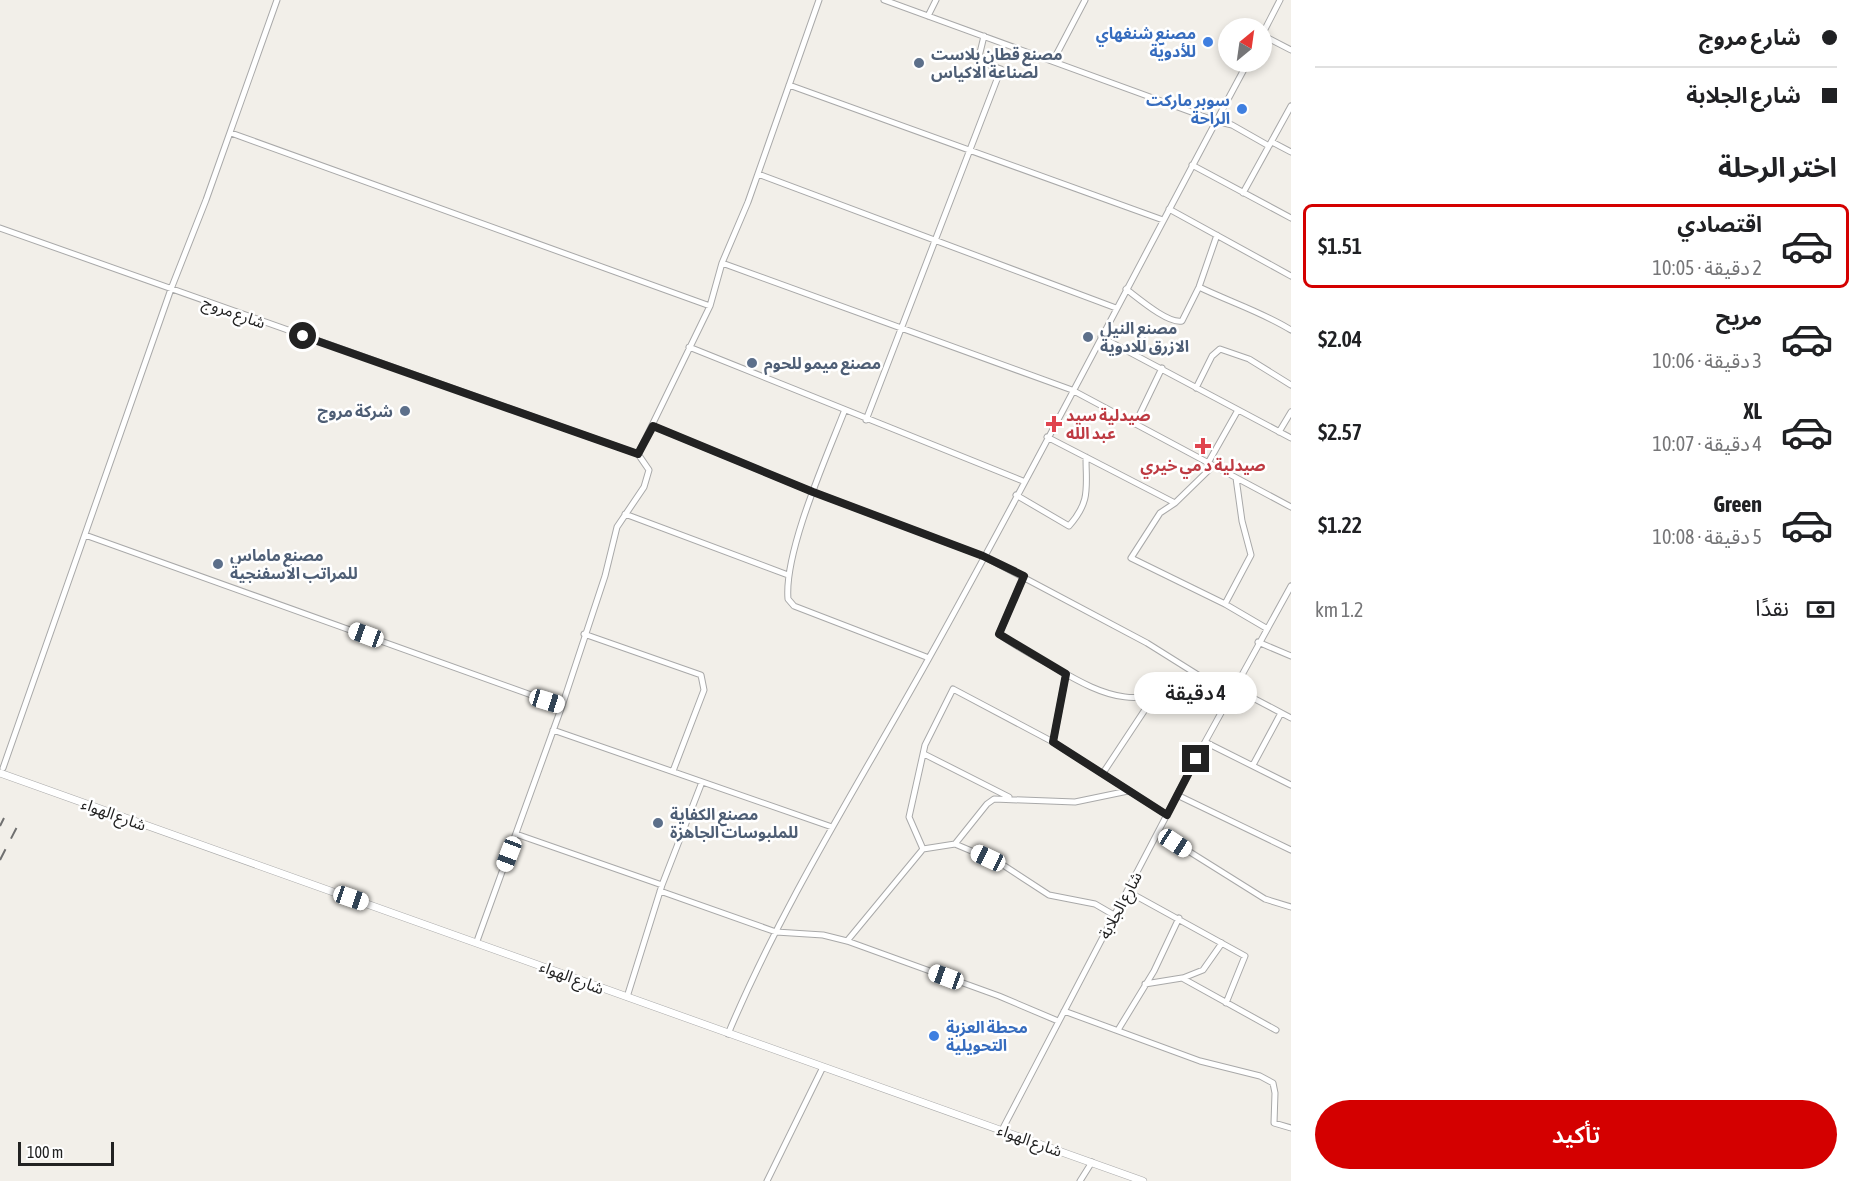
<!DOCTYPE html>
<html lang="ar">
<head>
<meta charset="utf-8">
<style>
  body { margin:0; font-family:"Asap Condensed","Noto Sans Arabic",sans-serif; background:#f6f6f6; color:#202124; direction:rtl; height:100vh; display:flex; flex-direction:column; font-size:22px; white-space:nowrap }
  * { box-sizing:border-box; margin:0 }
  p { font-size:20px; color:#757577 }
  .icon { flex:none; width:33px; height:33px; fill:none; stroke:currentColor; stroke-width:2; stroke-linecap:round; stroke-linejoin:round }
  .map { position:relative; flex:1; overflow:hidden; direction:ltr }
  .sheet { display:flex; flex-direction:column; background:#fff; width:570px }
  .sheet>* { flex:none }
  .guide { display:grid; align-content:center; height:132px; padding:0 24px; background:#fff }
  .needle { width:39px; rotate:29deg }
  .controls { position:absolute; left:1218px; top:18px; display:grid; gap:12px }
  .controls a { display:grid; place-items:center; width:54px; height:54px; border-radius:50%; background:#fff; box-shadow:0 3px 9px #0003; font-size:30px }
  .scale { position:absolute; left:18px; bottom:15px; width:96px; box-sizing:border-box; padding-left:6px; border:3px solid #222; border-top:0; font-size:16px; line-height:21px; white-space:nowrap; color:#222; -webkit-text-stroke:4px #fff; paint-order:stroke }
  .end { position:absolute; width:27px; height:27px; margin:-14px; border:8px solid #222; background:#fff; box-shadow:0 0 0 3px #fff }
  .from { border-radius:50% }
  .bubble { position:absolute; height:42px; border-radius:21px; background:#fff; box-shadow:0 3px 9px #0003; font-size:20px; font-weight:600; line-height:42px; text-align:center; direction:rtl }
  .car { position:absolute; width:18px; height:36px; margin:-18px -9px; border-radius:8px; box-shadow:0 0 4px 2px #0007; background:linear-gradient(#fff 24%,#345 0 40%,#fff 0 76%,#345 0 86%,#fff 0) }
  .guide b { display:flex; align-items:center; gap:21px; height:57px; font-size:22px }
  .guide b+b { border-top:2px solid #e0e0e0 }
  .guide i { width:15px; height:15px; background:#202124 }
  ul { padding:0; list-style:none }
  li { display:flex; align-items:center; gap:18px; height:84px; margin:0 12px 9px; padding:0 12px; border:3px solid transparent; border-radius:9px }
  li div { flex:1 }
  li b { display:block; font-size:22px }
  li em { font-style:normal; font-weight:600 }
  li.current { border-color:#d40000 }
  li>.icon { width:54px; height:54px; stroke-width:1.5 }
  h2 { padding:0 24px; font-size:27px; line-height:72px }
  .pay { display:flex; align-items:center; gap:15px; height:66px; padding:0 24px; font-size:22px }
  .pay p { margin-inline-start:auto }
  .action { display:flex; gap:12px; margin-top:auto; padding:12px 24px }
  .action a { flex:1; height:69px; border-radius:36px; background:#d40000; color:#fff; font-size:24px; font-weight:600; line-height:69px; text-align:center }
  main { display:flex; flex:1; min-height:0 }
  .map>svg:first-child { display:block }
</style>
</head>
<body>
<main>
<section class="sheet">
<div class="guide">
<b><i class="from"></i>شارع مروج</b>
<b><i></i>شارع الجلابة</b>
</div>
<h2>اختر الرحلة</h2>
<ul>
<li class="current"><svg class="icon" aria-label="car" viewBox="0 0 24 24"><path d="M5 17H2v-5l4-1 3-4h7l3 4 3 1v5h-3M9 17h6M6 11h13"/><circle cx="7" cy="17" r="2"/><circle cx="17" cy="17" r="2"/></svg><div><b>اقتصادي</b><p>2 دقيقة · 10:05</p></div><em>$1.51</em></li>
<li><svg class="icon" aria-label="car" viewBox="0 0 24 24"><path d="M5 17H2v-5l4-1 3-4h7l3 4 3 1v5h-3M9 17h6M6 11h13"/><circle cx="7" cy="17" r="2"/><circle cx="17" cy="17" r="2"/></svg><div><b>مريح</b><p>3 دقيقة · 10:06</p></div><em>$2.04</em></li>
<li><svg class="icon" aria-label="car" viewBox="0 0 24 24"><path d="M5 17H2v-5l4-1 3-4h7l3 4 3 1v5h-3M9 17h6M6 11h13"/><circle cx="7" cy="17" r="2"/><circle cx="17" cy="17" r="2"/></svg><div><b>XL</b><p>4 دقيقة · 10:07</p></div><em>$2.57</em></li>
<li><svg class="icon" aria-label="car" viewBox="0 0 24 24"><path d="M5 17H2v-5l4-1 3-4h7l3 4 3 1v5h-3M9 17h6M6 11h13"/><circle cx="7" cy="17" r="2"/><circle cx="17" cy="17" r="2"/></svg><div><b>Green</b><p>5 دقيقة · 10:08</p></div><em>$1.22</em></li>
</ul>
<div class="pay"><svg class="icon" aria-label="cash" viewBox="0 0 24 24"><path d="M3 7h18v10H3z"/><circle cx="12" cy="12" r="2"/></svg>نقدًا<p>1.2 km</p></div>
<div class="action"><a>تأكيد</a></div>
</section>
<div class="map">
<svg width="1291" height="1181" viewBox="0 0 1291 1181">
  <rect width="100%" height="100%" fill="#f2efe9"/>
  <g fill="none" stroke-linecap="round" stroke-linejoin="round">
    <g stroke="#a9a9a9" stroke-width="7">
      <path id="minor" d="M884,0L1216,121L1232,125L1269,146
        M928,16L936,0
        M1262,35L1280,0
        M1262,35L1291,50
        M1053,61L1085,0
        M789,85L1163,220
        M231,133L710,306
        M1272,142L1291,152
        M1192,165L1291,218
        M758,174L1116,308
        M1243,193L1291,106
        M1169,209L1291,276
        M0,228L638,454
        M722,263L1072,390L1291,507
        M1199,287C1230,302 1262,312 1291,330
        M1126,289C1138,298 1168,324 1182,321L1199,287L1217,235
        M1101,337L1291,438
        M689,347L1023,481
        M1196,388L1212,356L1220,349L1249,359L1291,385
        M844,412C826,458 784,552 788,599L794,606L929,658
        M866,420L1001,69L978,61L984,36
        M1135,424L1162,368
        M653,426L813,492L983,556L1147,643L1230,695
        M1279,432L1291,412
        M1047,437L1175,503L1213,466
        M1208,463L1238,410
        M1236,478L1242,521L1251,555L1225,604L1266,628
        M1016,495L1069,526C1091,501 1086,488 1086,457
        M1175,503L1160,513L1131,558L1225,604
        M625,514L788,575
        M85,535L562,706
        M1024,576L999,634C1016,647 1036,657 1054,667C1108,699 1141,712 1197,675
        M584,634L701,675L704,690L673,771
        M1258,642L1291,656
        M1234,688L1291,718
        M553,730L832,827
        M1053,742L1066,674
        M1205,742L1291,785
        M924,754L1009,797
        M1253,765L1281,713
        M3,768L171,289L206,200L277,0
        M1103,773L1154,696
        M1177,795L1291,850
        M1158,832L1265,899L1291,907
        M516,834L662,885
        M955,844L987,804L994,799L1075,802L1128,791
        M923,849L909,817L925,745L953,689L1053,742L1167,815
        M660,891L776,932L823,935L847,941L999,996L1058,1021
        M1127,891L1245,956L1226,1003
        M477,941L562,706L605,576L617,527L644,487L649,470L638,454L710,306L722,263L748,202L819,0
        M847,941L923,849L955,844L1000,863L1049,895L1095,904L1114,915
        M1183,978L1203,970L1222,943
        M1145,984L1182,978L1276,1030
        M627,997L662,885L702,782
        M1064,1011L1200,1061L1260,1076L1273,1083L1275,1093L1274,1123L1291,1128
        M1118,1030L1154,971L1179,918
        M728,1034C783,903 860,782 929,658C1039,461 1141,260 1248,62
        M1002,1130L1205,742L1291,586
        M767,1181L823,1067
        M1080,1181L1092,1162"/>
    </g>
    <g stroke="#a9a9a9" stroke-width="8">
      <path id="tertiary" d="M0,773L1143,1181"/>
    </g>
    <use href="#minor" stroke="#fff" stroke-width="5"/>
    <use href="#tertiary" stroke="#fff" stroke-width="7"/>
    <path stroke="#707070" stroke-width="2" stroke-dasharray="12 12" stroke-linecap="butt" d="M0,826L4,818
      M0,860L19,823"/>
  </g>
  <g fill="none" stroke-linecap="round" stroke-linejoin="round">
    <path stroke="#222" stroke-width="8" d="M303,336L638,454L653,426L813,492L983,556L1024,576L999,634L1066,674L1053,742L1167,815L1196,759"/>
  </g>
  <g fill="#3f7fe0" stroke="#fff" stroke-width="2">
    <circle cx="1208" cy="42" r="6"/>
    <circle cx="1242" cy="109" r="6"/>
    <circle cx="934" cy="1036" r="6"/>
  </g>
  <g fill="#5c6f8a" stroke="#fff" stroke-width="2">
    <circle cx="919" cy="63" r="6"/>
    <circle cx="1088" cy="337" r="6"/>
    <circle cx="752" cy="363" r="6"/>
    <circle cx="405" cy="411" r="6"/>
    <circle cx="218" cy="564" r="6"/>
    <circle cx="658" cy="823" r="6"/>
  </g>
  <g fill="#e0444e" stroke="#fff" stroke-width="2">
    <path d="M1051 415h6v6h6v6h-6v6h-6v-6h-6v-6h6z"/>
    <path d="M1200 437h6v6h6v6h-6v6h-6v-6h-6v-6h6z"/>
  </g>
  <g text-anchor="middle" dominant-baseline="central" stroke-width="5" stroke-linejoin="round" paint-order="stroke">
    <g font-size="16" font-weight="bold" fill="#366cbe" stroke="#fff" text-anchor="end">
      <text x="1196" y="33">مصنع شنغهاي<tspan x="1196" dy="18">للأدوية</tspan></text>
      <text x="1230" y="100">سوبر ماركت<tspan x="1230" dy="18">الراحة</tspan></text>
      <text x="946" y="1027" text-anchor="start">محطة العزبة<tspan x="946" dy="18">التحويلية</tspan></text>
    </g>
    <g font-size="16" font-weight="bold" fill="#4e5e75" stroke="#fff" text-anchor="start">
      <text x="931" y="54">مصنع قطان بلاست<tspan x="931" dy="18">لصناعة الاكياس</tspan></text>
      <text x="1100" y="328">مصنع النيل<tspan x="1100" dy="18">الازرق للادوية</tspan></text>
      <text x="764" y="363">مصنع ميمو للحوم</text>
      <text x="393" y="411" text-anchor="end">شركة مروج</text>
      <text x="230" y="555">مصنع ماماس<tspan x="230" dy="18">للمراتب الاسفنجية</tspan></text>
      <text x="670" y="814">مصنع الكفاية<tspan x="670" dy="18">للملبوسات الجاهزة</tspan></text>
    </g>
    <g font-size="16" fill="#222" stroke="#fff">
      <text transform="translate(234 312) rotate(20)">شارع مروج</text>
      <text transform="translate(114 814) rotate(20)">شارع الهواء</text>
      <text transform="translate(1120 905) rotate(-62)">شارع الجلابة</text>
      <text transform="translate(572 977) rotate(21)">شارع الهواء</text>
      <text transform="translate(1030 1140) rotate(20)">شارع الهواء</text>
    </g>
    <g font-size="16" font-weight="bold" fill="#be3a42" stroke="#fff" text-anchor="start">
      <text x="1066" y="415">صيدلية سيد<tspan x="1066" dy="18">عبد الله</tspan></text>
      <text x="1203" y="465" text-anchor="middle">صيدلية د مي خيري</text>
    </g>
  </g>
</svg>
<div class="controls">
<a><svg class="needle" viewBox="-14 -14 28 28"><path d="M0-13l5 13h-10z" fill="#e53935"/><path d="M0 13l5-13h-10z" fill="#757577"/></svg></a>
</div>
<div class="scale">100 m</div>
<i class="end from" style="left:303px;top:336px"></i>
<i class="end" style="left:1196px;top:759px"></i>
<div class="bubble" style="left:1134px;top:672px;width:123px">4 دقيقة</div>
<i class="car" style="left:366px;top:635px;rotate:290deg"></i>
<i class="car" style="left:547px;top:701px;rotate:107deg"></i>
<i class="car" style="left:1175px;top:843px;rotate:123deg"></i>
<i class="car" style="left:509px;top:854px;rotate:201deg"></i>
<i class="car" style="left:988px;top:858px;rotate:295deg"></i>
<i class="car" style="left:351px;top:898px;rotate:109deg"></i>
<i class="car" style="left:946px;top:977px;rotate:290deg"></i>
</div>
</main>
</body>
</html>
